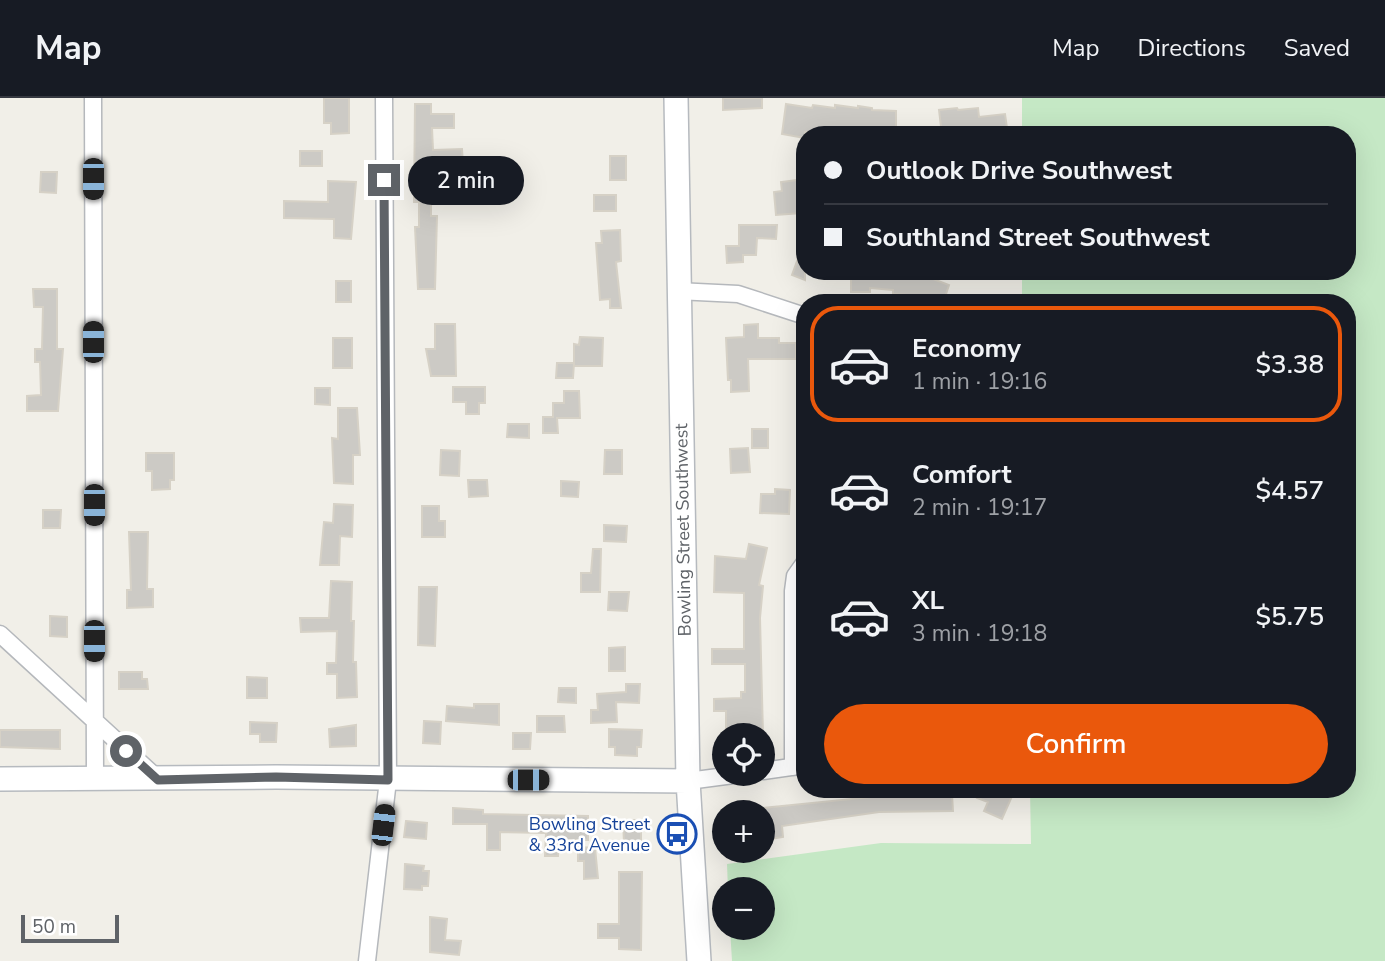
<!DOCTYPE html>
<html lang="en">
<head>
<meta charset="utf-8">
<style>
  body { margin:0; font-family:"Nunito Sans",sans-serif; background:#242831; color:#f1f3f6; height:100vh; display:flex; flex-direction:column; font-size:26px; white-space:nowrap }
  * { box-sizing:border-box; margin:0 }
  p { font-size:23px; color:#9ea1a6 }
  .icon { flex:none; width:38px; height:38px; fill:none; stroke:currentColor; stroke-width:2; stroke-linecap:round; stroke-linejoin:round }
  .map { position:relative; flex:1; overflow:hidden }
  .panel { position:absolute; left:796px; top:196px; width:560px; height:504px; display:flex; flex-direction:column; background:#171b24; border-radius:28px; box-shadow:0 7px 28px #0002 }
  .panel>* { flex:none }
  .guide { position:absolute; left:796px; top:28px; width:560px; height:154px; border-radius:28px; box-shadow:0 7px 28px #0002; display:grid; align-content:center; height:154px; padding:0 28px; background:#171b24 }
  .fabs { position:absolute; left:712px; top:625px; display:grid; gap:14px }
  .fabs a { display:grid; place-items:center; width:63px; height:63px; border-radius:50%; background:#171b24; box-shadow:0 7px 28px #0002; font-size:35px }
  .scale { position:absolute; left:21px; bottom:18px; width:98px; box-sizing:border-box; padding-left:7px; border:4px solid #5f6368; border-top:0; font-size:19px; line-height:24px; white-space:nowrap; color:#5f6368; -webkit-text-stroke:5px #fff; paint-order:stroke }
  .end { position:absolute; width:32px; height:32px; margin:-16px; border:9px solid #5f6368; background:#fff; box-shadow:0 0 0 4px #fff }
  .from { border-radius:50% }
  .bubble { position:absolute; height:49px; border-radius:24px; background:#171b24; box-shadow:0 7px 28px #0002; font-size:23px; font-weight:600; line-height:49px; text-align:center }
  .car { position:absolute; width:21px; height:42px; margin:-21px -10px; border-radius:9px; box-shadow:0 0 5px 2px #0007; background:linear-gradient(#222 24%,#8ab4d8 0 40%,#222 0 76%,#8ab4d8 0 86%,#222 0) }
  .guide b { display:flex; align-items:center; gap:24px; height:66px; font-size:26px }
  .guide b+b { border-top:2px solid #363941 }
  .guide i { width:18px; height:18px; background:#f1f3f6 }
  ul { padding:12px 0 0; list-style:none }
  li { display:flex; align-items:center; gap:21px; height:116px; margin:0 14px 10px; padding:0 14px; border:4px solid transparent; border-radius:28px }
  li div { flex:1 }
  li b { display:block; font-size:26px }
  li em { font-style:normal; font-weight:600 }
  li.on { border-color:#ea580c }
  li>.icon { width:63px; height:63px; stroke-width:1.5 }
  .cta { display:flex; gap:14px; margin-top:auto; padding:14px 28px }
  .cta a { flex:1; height:80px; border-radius:42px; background:#ea580c; color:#fff; font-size:28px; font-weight:600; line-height:80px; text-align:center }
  header { display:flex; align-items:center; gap:42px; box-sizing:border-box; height:98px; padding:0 35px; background:#171b24; border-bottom:2px solid #363941 }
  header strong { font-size:33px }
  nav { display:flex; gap:38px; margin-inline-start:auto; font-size:24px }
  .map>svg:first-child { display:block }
</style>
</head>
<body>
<header>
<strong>Map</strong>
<nav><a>Map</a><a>Directions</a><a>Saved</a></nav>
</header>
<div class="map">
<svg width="1385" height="863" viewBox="0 0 1385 863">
  <rect width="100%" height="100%" fill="#f1efe8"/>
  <path fill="#c5e8c5" d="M1022,0H1385V863H732L730,830H763V791H728L727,766L881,745L1031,746L1030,691H1348V205H1022V173H1348V37H1022Z"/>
  <path fill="#cccac5" stroke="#d6d1c6" stroke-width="2" d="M324,0H349V35L331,36V25H324Z
    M723,0H762V10L723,12Z
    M415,6H431V16H454V30H432L433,52L462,51L463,66L439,67L438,97H431V118H437L435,191H418L415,129H419V104H414Z
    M786,6L812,10L813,7L835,10V7L858,10V8L872,10V12L896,13V30L873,29L872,37L805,34V40L782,36Z
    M957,10L958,12L978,10L979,19L1005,16L1008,37H942L939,12Z
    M300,53H322V68H300Z
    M610,58H626V82H610Z
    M41,74H57L56,95L40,94Z
    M805,81V109H800L801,115L776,117L774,94L782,93L781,84Z
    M328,83L356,84L351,141L334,140V121L284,120V103L328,104Z
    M594,97H616V113H594Z
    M739,127H777L776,141L757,140L756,157H743V164L727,165L726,148H739Z
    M620,132L621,163L616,164L621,210H610V201L600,202L596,145H602L601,133Z
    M804,144H805V182L792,177Z
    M851,177L928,179L949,187L943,205H939L920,198L893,196V192L870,190V194H851Z
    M336,183H351V204H336Z
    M33,191H57V251H63L58,313H27V298L41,297L40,264H35V251H42L43,209H34Z
    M435,226H455L456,278H431L426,251H435Z
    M758,226V240H779V245H796V261H748L749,293L731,294V282H728L726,240L744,239V227Z
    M580,239L603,240L602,268H574V246L579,247Z
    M333,240H352V270H333Z
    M557,265H574L573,280H556Z
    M453,289H485V305H479V316H466V304H453Z
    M315,290H330V307L315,306Z
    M564,293H579L580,320H557L558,335H543V319H553V305H564Z
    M338,310H357L360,357H353V386L334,385L332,340L338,341Z
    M508,326H529V340L507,339Z
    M752,331H768V350H752Z
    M748,350L750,374L731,375L730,351Z
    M441,352L460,353L459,378L440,377Z
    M605,352H622V376H604Z
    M146,355H174V382H170V391L152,392V373H146Z
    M468,382H487L488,398L469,399Z
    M561,383L579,384L578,399L561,398Z
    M775,391L790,392L789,416L760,415L761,396H775Z
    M334,406L353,407L352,439L340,438L339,467H320L324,424L333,425Z
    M422,408H439V423H445V439H422Z
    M43,412H61L60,430H43Z
    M604,427L627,428L626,444L604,443Z
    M129,434H148L147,491H153V509L127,510V492H131Z
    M749,446L767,450L759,487L763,488L760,520L763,637H726V613H714V601L741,600V594H745V566H712V551H744V495L714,494L715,458L746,461Z
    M593,451H601L600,494H581V475H591Z
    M331,483L352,484L351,523H354L353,564H356L357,599L337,600V576H327V565H336L337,533L301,534L300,520H329Z
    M419,489H437L435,548L418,547Z
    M609,494H629L627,513L608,512Z
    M50,518L67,519V539L50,538Z
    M625,549V573H609V550Z
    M119,574H142V581H147L148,591H119Z
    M247,579L267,580V600H247Z
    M626,586H640L639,605L616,604L617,624L591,625V612H598L597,596L626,594Z
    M559,590H576V605L558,604Z
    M474,606H499V627L446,623L447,608L474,610Z
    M537,618H564L565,634H537Z
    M424,623L441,624L440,646L423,645Z
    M250,624L277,625L276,644H260V636H250Z
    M356,627V648L330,649L329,631Z
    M609,631L642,632L641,649H637V658L615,657V649H609Z
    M0,632H60V651L0,649Z
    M513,635H531L530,651H513Z
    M981,691H1003L1013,696L1002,721L984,713L988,704L977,700Z
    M911,695V698L952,696L953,713L879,714L782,728L783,739L770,741L769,729L764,730L762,710Z
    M453,710L483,712V716L588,718V742H559L558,758H545L546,735L500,734V752H487V726H453Z
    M623,722H641V744L624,745Z
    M406,723L427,725L426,741L404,739Z
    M578,749L595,750L598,780L584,781V763H578Z
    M405,766L424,768L423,773H429L428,788H422V792L404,791Z
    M619,774H642L641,852L619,851V840H598V826H619Z
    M430,819L447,821L445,842L461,843L459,857L430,854Z"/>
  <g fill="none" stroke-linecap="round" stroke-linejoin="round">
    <g stroke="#b5b8bc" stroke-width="19">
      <path id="street" d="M93,0L95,683
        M677,193L738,196L805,218
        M0,536L158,681
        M793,669V493L795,478L805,464
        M763,673L805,667
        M688,683L741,676
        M367,863L388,682L384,0"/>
    </g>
    <g stroke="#b6babf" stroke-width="26">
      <path id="secondary" d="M676,0L688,683L699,863
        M0,681L276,679L688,683"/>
    </g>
    <use href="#street" stroke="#fff" stroke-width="16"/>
    <use href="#secondary" stroke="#fff" stroke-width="23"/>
  </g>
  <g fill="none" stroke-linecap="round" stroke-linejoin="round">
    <path stroke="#5f6368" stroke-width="9" d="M126,653L158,682L276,679L388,682L384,82"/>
  </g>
  <defs>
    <g id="bus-ring" transform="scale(2.0125)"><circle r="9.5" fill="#fff" stroke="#1a4fb4" stroke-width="1.5"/><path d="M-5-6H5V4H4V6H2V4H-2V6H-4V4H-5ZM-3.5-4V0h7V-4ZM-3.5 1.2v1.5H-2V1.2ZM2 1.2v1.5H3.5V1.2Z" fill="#1a4fb4"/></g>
  </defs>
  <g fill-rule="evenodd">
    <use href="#bus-ring" x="677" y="736"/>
  </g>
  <g text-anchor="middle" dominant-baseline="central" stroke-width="5" stroke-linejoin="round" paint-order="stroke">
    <g font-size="18" fill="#5f6368" stroke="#fff">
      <text transform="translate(683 432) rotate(-91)">Bowling Street Southwest</text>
    </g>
    <g font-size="18" fill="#164399" stroke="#fff" text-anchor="end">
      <text x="650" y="726">Bowling Street<tspan x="650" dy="21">&amp; 33rd Avenue</tspan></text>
    </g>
  </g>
</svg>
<div class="fabs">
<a><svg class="icon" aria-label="locate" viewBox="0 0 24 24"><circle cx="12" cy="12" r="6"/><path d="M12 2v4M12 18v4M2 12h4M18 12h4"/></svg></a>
<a>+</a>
<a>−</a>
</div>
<div class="scale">50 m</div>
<i class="end from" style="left:126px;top:653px"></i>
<i class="end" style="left:384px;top:82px"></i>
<div class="bubble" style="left:408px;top:58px;width:116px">2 min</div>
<i class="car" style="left:93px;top:81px;rotate:180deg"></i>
<i class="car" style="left:93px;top:244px;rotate:0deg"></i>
<i class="car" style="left:94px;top:407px;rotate:180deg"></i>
<i class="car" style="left:94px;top:543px;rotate:180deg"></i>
<i class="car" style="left:528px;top:682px;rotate:90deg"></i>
<i class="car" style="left:383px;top:727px;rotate:7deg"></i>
<div class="guide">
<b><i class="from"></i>Outlook Drive Southwest</b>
<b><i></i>Southland Street Southwest</b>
</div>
<section class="panel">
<ul>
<li class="on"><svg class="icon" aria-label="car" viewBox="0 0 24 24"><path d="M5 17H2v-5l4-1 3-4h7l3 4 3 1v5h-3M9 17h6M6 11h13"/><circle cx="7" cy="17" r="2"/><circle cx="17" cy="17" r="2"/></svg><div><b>Economy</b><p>1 min · 19:16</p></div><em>$3.38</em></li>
<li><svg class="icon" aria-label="car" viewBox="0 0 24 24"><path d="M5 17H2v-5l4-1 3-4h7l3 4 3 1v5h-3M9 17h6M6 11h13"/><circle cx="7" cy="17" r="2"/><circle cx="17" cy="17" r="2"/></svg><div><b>Comfort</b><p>2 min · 19:17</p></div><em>$4.57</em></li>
<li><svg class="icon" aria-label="car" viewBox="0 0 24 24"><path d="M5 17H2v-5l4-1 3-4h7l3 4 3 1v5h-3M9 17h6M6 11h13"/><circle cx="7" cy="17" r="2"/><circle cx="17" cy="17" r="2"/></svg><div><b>XL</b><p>3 min · 19:18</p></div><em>$5.75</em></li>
</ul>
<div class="cta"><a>Confirm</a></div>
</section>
</div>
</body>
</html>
